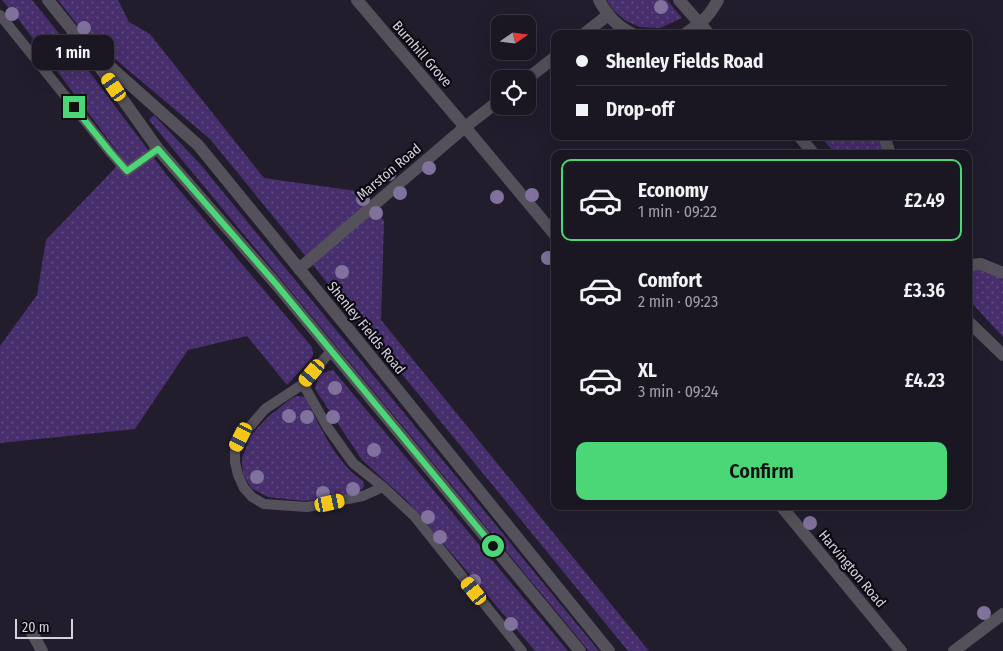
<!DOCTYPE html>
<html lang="en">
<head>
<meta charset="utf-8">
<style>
  body { margin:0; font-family:"Fira Sans Condensed",sans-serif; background:#231f2a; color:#f1f3f6; height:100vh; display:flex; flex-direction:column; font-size:19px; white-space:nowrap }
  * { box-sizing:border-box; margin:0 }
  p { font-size:16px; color:#9f9fa5 }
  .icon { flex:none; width:28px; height:28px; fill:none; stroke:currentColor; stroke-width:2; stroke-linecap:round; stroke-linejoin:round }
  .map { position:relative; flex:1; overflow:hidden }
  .drawer { position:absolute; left:551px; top:150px; width:421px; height:360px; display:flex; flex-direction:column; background:#1a1622; border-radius:10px; box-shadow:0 5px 20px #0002,0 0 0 1px #383540 }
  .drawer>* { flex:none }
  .guide { position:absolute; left:551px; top:30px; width:421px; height:110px; border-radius:10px; box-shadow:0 5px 20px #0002,0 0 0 1px #383540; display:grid; align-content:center; height:110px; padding:0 25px; background:#1a1622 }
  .needle { width:32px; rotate:76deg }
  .controls { position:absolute; left:491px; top:15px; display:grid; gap:10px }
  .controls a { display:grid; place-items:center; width:45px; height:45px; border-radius:10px; background:#1a1622; box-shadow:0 5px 20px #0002,0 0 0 1px #383540; font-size:25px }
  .scale { position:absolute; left:15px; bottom:12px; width:58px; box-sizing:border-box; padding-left:5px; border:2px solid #d5d2dd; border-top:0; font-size:14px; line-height:18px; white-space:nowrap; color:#d5d2dd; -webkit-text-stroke:4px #0b0810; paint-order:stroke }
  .end { position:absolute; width:22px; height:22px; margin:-11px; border:6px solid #4bd677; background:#111; box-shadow:0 0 0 2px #111 }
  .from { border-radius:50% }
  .bubble { position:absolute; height:35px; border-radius:10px; background:#1a1622; box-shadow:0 5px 20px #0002,0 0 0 1px #383540; font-size:16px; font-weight:600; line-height:35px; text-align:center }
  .car { position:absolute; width:15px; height:30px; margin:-15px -8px; border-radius:6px; box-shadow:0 0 4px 1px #0007; background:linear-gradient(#f5c518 24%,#345 0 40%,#f5c518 0 76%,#345 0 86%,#f5c518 0) }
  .guide b { display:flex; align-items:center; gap:18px; height:48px; font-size:19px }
  .guide b+b { border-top:1px solid #383540 }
  .guide i { width:12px; height:12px; background:#f1f3f6 }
  ul { padding:9px 0 0; list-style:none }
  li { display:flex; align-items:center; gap:15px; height:82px; margin:0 10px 8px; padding:0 15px; border:2px solid transparent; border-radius:10px }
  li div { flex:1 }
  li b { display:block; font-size:19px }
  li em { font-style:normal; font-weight:600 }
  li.active { border-color:#4bd677 }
  li>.icon { width:45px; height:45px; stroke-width:1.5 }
  .cta { display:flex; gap:10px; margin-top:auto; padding:10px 25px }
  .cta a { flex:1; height:58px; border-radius:10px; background:#4bd677; color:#111; font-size:20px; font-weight:600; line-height:58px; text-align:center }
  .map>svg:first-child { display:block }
</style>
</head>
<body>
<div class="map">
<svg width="1003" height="651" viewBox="0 0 1003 651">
  <defs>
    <pattern id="grass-dots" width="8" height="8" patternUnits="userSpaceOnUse" patternTransform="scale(1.25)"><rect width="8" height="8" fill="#472e6c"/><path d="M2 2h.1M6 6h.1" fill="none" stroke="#614b81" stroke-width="1.8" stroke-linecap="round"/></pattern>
  </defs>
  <rect width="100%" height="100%" fill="#221d2d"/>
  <path fill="url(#grass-dots)" d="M2,0H32L79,58L166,174L312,347L313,355L311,359L287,385L247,336L188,350L135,429L0,443V346L37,295L46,240L116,167L119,154L19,20Z
    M58,0H118L129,22L150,34L264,178L363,192L384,221L381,320L649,651H628L210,139L83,32Z
    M607,0H667L682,18L660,28L640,27L626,21L613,10Z
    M154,115L201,165L599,651H589L149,120Z
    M820,136H879L884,154H836Z
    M969,268L985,269L1003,280V337L969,300Z
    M333,370L568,651H535L406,500L362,460L315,389C318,375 320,373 333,370Z
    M297,396L305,397C320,426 335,462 363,481L364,487L361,490L343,497L304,501L268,497L251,488L243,474L242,458L251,435L269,416L292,398Z"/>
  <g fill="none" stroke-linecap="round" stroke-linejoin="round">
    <path stroke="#54515a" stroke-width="10" d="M0,15L111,153L127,171L158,149
      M331,351L303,384L328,428L353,463L383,487L414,516L522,651
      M303,384L265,409L241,437L235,449V462L238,475L244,488L252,497L264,504L307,507L363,496L383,487"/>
    <path stroke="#54515a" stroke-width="12" d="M357,0L465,127L555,235
      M599,0C608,16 616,26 633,34
      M679,0L709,34
      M584,34L608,15
      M685,34C701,23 708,18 718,0
      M527,79L555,57
      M799,136L814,154
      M884,136L890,154
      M969,265L981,264L1003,273
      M299,269L465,127L500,100
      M969,322L1003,355
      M781,506L901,651
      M29,627L42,651
      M954,651L1003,614"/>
    <path stroke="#54515a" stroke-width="12" d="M48,0L81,41L158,149L276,284L580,651
      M98,56L198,145L359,342L609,651"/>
  </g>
  <g fill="#80729c">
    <circle cx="661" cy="7" r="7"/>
    <circle cx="12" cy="14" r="7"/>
    <circle cx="84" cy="28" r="7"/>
    <circle cx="429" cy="168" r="7"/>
    <circle cx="389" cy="174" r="7"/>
    <circle cx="400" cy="193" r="7"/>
    <circle cx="532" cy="195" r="7"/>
    <circle cx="497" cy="197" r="7"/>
    <circle cx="363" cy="199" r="7"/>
    <circle cx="376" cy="213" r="7"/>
    <circle cx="548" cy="258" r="7"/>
    <circle cx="342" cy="272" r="7"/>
    <circle cx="335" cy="388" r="7"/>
    <circle cx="289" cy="416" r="7"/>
    <circle cx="307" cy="417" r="7"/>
    <circle cx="333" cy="417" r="7"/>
    <circle cx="374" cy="450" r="7"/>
    <circle cx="257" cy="477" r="7"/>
    <circle cx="353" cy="489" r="7"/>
    <circle cx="323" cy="493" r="7"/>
    <circle cx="428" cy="517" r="7"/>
    <circle cx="810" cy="523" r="7"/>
    <circle cx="440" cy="537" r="7"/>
    <circle cx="474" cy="581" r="7"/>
    <circle cx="984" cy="613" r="7"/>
    <circle cx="511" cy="624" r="7"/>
  </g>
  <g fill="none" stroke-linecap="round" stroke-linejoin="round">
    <path stroke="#4bd677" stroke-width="6" d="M74,107L111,153L127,171L158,149L276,284L493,546"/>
  </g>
  <g text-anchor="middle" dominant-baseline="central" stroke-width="4.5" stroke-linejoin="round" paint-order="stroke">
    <g font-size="14" fill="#d5d2dd" stroke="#0b0810">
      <text transform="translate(422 54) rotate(49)">Burnhill Grove</text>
      <text transform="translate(389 172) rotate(-40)">Marston Road</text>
      <text transform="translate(366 328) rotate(51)">Shenley Fields Road</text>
      <text transform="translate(852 569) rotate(50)">Harvington Road</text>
    </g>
  </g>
</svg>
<div class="controls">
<a><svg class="needle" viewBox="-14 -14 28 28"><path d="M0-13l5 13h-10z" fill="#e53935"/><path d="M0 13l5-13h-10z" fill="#9f9fa5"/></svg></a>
<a><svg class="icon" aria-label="locate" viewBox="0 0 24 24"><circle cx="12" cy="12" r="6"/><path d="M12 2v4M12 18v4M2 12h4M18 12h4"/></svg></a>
</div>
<div class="scale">20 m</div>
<i class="end from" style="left:493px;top:546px"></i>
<i class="end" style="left:74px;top:107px"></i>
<div class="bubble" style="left:32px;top:35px;width:82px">1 min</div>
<i class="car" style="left:114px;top:87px;rotate:325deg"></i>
<i class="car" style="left:312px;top:373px;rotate:220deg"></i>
<i class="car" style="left:241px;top:437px;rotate:207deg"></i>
<i class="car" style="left:330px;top:503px;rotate:78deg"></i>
<i class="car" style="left:474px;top:591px;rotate:321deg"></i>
<div class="guide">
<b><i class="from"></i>Shenley Fields Road</b>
<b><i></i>Drop-off</b>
</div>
<section class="drawer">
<ul>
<li class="active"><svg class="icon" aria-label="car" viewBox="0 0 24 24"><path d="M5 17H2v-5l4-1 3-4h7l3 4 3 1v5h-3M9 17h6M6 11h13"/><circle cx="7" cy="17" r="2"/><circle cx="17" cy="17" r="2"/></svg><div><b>Economy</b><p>1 min · 09:22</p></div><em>£2.49</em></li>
<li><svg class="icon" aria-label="car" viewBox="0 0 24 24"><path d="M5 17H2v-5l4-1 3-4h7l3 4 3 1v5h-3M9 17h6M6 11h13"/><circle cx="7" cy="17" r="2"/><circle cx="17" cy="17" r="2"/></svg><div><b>Comfort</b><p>2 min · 09:23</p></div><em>£3.36</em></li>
<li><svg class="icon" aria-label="car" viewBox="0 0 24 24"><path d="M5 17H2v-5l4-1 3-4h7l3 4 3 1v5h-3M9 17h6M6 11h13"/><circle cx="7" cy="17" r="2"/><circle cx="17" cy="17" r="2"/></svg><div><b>XL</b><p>3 min · 09:24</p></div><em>£4.23</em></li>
</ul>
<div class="cta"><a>Confirm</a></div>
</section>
</div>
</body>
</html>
